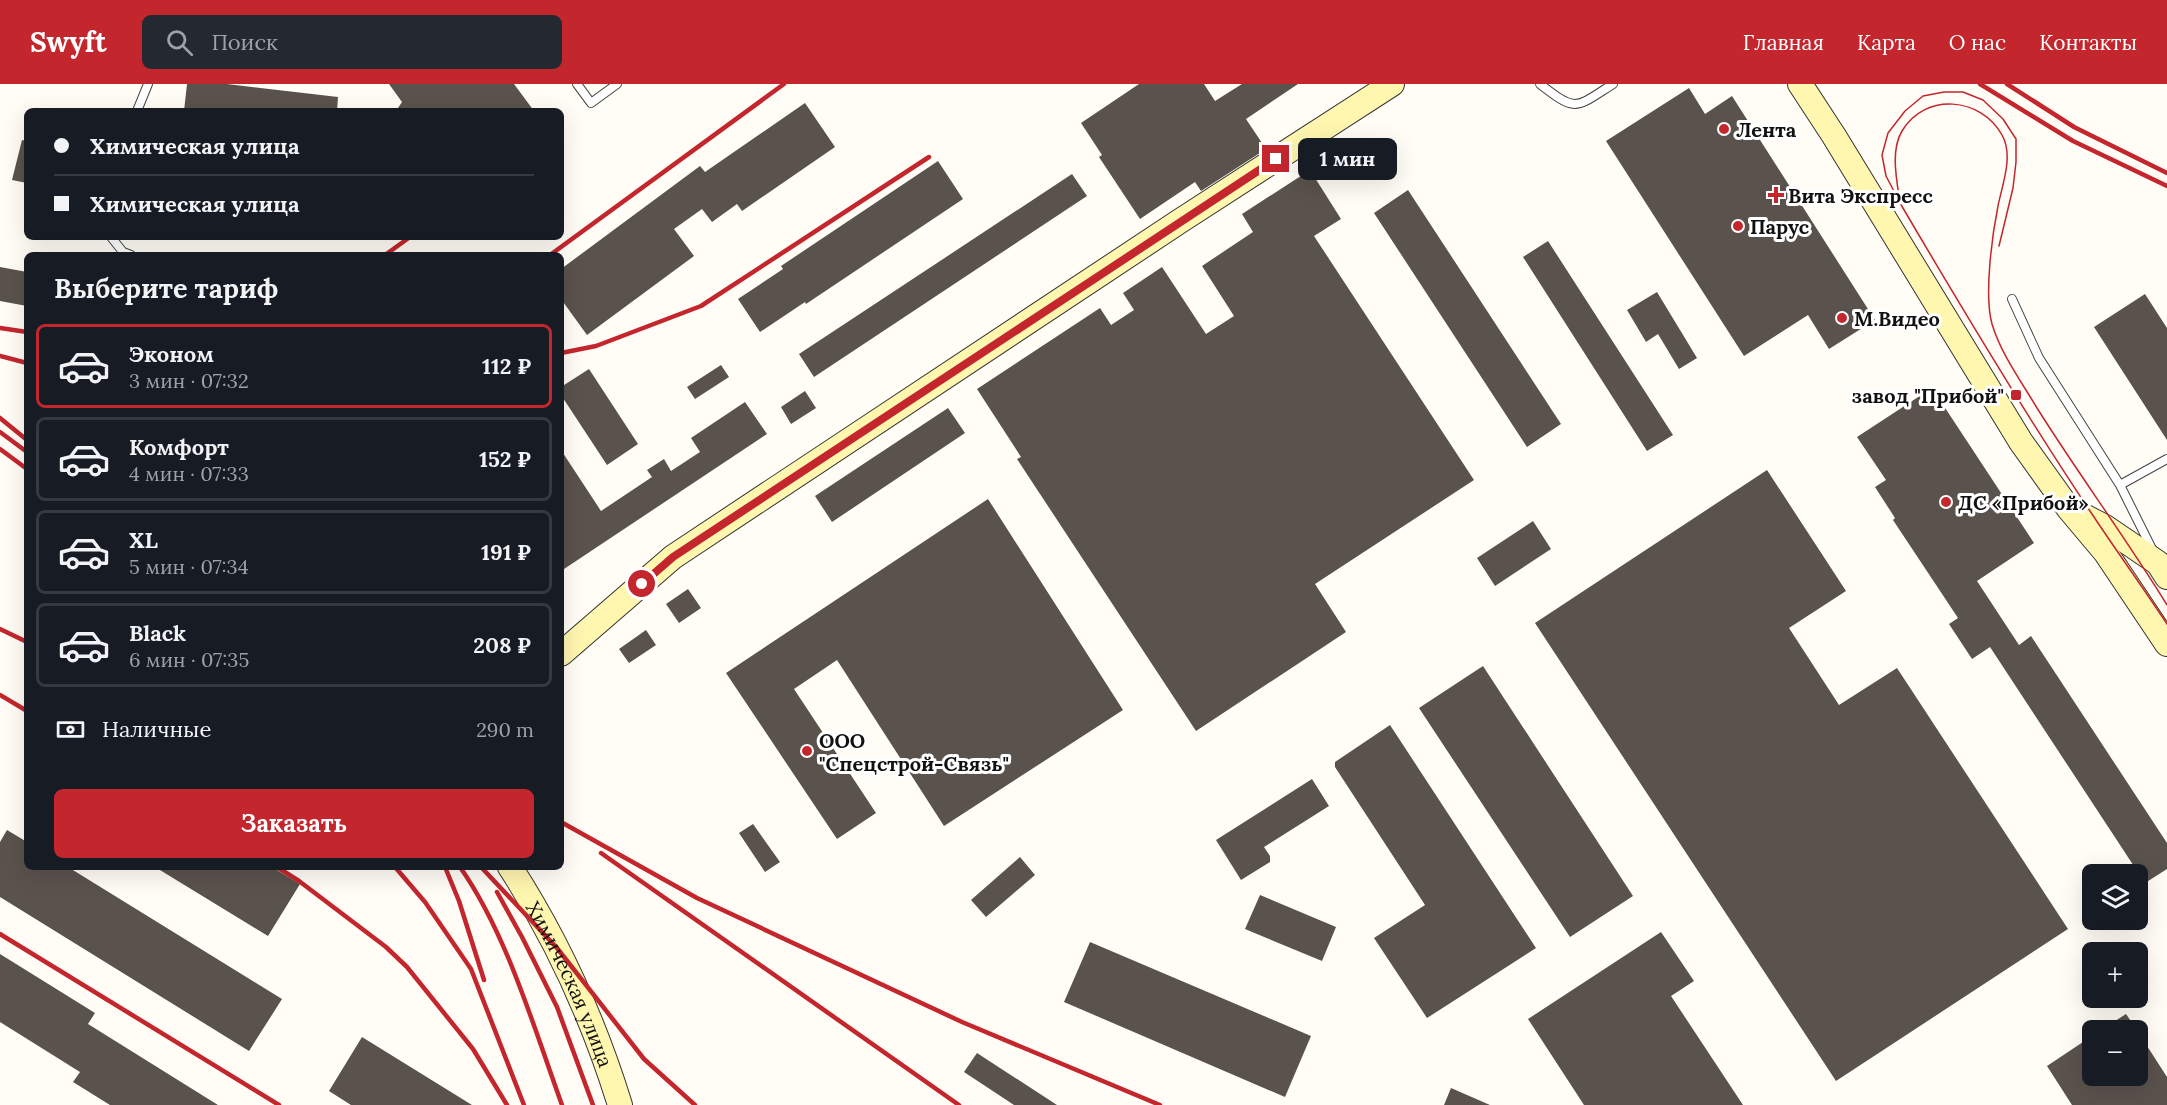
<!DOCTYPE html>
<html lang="ru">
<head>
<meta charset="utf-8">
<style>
  body { margin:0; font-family:Lora,serif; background:#242831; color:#f1f3f6; height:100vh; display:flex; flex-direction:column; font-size:22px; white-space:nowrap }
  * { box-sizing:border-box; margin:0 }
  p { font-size:20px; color:#9ea1a6 }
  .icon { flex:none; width:33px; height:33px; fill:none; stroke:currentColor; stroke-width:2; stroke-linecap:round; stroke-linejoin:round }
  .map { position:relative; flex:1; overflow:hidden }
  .details { position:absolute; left:24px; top:168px; width:540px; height:618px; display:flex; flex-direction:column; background:#171b24; border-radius:9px; box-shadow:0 6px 24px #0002 }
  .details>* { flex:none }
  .banner { position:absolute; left:24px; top:24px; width:540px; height:132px; border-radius:9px; box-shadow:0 6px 24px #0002; display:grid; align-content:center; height:132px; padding:0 30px; background:#171b24 }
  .buttons { position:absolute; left:2082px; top:780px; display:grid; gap:12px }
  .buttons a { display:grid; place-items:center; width:66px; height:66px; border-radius:9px; background:#171b24; box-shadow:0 6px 24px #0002; font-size:30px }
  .end { position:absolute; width:27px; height:27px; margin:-14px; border:8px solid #c4262e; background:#fff; box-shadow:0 0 0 3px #fff }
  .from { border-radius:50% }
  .bubble { position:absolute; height:42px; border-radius:9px; background:#171b24; box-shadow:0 6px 24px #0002; font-size:20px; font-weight:700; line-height:42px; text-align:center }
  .banner b { display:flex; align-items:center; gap:21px; height:57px; font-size:22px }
  .banner b+b { border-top:2px solid #363941 }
  .banner i { width:15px; height:15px; background:#f1f3f6 }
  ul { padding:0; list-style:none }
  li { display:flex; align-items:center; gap:18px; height:84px; margin:0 12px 9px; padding:0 18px; border:3px solid #363941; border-radius:9px }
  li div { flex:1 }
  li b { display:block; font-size:22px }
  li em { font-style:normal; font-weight:700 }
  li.on { border-color:#c4262e }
  li>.icon { width:54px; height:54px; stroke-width:1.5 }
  h2 { padding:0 30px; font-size:27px; line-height:72px }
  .pay { display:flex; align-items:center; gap:15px; height:66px; padding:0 30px; font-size:22px }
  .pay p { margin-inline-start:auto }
  .primary-button { display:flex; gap:12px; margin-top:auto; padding:12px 30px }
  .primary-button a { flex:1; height:69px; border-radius:9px; background:#c4262e; color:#fff; font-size:24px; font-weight:700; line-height:69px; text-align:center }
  header { display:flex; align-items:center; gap:36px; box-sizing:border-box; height:84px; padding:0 30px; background:#c4262e; color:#fff }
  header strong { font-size:28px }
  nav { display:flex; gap:33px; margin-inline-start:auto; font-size:21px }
  .search { width:420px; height:54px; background:#242831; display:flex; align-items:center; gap:15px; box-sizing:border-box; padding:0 21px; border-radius:9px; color:#9ea1a6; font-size:22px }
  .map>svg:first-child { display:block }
</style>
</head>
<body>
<header>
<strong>Swyft</strong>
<div class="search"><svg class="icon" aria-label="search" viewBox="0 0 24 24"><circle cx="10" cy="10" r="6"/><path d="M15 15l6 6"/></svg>Поиск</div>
<nav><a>Главная</a><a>Карта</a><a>О нас</a><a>Контакты</a></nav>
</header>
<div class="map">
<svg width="2167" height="1021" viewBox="0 0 2167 1021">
  <rect width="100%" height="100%" fill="#fffdf5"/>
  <path fill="#5a524d" d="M187,0H227L338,13L337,27H184Z
    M389,0H514L534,27H396L402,18Z
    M1139,0H1204L1215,17L1242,0H1298L1246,35L1266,65L1201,107L1195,98L1140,135L1099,73L1102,71L1081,39Z
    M1689,4L1705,30L1732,12L1875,236L1829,265L1808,231L1744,272L1606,57Z
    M805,19L835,63L742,127L737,120L712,138L702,125L674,145L694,172L587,251L561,215V185L700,82L705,88Z
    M22,56L27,57V99L12,96Z
    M938,77L963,115L806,220L805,218L760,248L738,215L783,185L781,182Z
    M1310,86L1341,135L1314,152L1474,396L1315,500L1346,548L1196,647L1017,375L1021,373L977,305L1100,224L1111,241L1134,226L1123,209L1162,183L1206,250L1234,232L1202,182L1253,148L1242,130Z
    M1072,90L1087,112L814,293L799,270Z
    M1408,106L1561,340L1527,363L1374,129Z
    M1548,157L1673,351L1647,367L1523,173Z
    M0,183L27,188V222L0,217Z
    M1657,208L1697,274L1679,285L1658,250L1646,258L1627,226Z
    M2145,210L2167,244V356L2094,243Z
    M721,281L729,293L695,315L687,303Z
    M589,285L638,360L607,381L561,311V303Z
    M1932,304L2034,459L1977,497L2019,561L2031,552L2167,759V785L2145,799L1990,563L1972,575L1949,540L1958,534L1893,436L1895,434L1875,403L1886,396L1857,353Z
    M805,307L816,324L791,340L781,323Z
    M745,318L767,350L561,487V366L601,427L652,393L647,386L664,375L671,387L700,368L691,354Z
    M948,324L965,349L832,438L815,412Z
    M1767,386L1846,507L1789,544L1839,621L1897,584L2068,845L1836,997L1535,539Z
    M988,415L1123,626L944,742L837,576L794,605L876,729L837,755L726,589Z
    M1533,437L1551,465L1495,502L1477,474Z
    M688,505L701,524L679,539L666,520Z
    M646,546L656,561L629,579L619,565Z
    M1483,582L1633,812L1570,853L1419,624Z
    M1390,641L1536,864L1427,934L1374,854L1425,821L1335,683V678Z
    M1312,695L1329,722L1264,763L1270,772V778L1241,796L1216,756Z
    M753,740L780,778L765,788L739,749Z
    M7,746L27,758V783H68L282,915L249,967L0,813V758Z
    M1020,773L1035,791L986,833L971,816Z
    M155,783H272L300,800L268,852Z
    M1260,811L1336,843L1322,877L1245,845Z
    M1661,848L1694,897L1671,912L1743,1021H1584L1528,935Z
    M1090,858L1311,952L1285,1013L1064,918Z
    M0,870L95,929L88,940L218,1021H110L73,998L80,988L0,938Z
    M2126,930L2137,946H2101Z
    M2138,948L2167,993V1021H2072L2047,982L2092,952V992H2138Z
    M362,953L472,1021H351L329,1007Z
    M977,969L1057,1021H1014L964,988Z
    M1451,1004L1490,1021H1444Z"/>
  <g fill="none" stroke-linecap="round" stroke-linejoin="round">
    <g stroke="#444" stroke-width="10">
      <path id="lane" d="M577,0L591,19L617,0
        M1540,0C1577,29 1575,24 1613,0
        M137,27L148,0
        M111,153L123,168L131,171
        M2012,215L2039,274L2120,401L2153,467
        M2120,401L2167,375"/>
    </g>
    <g stroke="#333" stroke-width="26">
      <g id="secondary">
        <path d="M1800,0L1834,52L2021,358L2069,425L2106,469L2167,560"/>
        <path d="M2080,430L2105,443L2158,479L2167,493"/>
        <path d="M561,570L673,473L1180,137L1392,0"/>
        <path id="s1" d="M510,783C558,857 594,937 620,1021"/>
      </g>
    </g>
    <use href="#lane" stroke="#fff" stroke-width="8"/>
    <use href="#secondary" stroke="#fff6b0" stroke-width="24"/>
    <path stroke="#c4262e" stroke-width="1.5" d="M1896,111L1886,92L1882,71L1888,49L1905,27L1923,12L1944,8H1963L1983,16L2003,35L2016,55V78L2013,104L1999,162
      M2167,521C2126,454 2079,391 2037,324C2021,297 2001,270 1992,240C1984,211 1992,152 1998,122C2002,101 2014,72 2002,51C1981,13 1925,8 1902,47C1890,67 1897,97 1900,119C1961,223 2023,327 2090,427C2115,465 2142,502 2167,540"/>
    <path stroke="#c4262e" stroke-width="4.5" d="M1980,0L2073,57L2167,102
      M2007,0L2074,43L2167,89
      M385,171L410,153
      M550,171L784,0
      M0,244L27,248
      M561,269L596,262L701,222L929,73
      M0,272L27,279
      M0,334L27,356
      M0,348L27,368
      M0,365L27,385
      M0,545L27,558
      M0,611L27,627
      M561,738L697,814L962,938L1160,1021
      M601,769L959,1021
      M277,783L299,797L386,863L407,883L473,965L507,1021
      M395,783L425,818L471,885L524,1021
      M445,783L459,817L484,896
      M460,783C507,850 534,944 562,1021
      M481,783L557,864L644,975L695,1021
      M497,808L522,853L557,923L593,1021
      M0,850L279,1021"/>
  </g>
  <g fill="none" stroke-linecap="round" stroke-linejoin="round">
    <path stroke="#c4262e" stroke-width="8" d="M642,500L673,473L1276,75"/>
  </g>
  <g fill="#c4262e" stroke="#fff" stroke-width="2">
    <circle cx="1724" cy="45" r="6"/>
    <path d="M1773 102h6v6h6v6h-6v6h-6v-6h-6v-6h6z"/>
    <circle cx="1738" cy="142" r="6"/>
    <circle cx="1842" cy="234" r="6"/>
    <rect x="2010" y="305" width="12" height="12" rx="3"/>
    <circle cx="1946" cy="418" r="6"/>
    <circle cx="807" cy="667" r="6"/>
  </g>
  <g text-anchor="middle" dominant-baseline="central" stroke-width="6" stroke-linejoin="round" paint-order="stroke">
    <g font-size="20" font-weight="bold" fill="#111" stroke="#fff" text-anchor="start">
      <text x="1736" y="45">Лента</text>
      <text x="1788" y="111">Вита Экспресс</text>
      <text x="1750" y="142">Парус</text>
      <text x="1854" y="234">М.Видео</text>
      <text x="2004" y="311" text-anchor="end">завод "Прибой"</text>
      <text x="1958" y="418">ДC «Прибой»</text>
      <text x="819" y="656">ООО<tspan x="819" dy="23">"Спецстрой-Связь"</tspan></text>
    </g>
    <g font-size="20" fill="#111" stroke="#fff">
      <text stroke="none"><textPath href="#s1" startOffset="132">Химическая улица</textPath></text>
    </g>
  </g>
</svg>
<div class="buttons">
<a><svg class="icon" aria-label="layers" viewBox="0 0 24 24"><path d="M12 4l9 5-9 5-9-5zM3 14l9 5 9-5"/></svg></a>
<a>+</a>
<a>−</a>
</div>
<i class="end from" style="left:642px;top:500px"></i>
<i class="end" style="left:1276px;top:75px"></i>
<div class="bubble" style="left:1298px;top:54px;width:99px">1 мин</div>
<div class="banner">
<b><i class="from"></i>Химическая улица</b>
<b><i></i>Химическая улица</b>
</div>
<section class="details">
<h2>Выберите тариф</h2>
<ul>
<li class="on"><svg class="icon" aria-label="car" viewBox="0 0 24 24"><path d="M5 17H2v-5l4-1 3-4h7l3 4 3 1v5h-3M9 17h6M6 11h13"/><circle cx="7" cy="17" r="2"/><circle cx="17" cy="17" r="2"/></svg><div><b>Эконом</b><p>3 мин · 07:32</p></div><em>112 ₽</em></li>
<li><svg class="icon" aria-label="car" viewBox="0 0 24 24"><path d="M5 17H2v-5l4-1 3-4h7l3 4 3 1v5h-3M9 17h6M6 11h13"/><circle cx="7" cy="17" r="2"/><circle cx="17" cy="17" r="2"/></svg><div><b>Комфорт</b><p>4 мин · 07:33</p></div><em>152 ₽</em></li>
<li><svg class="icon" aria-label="car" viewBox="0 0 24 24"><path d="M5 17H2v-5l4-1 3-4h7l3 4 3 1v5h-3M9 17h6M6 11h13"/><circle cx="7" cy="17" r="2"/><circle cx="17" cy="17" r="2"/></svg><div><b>XL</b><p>5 мин · 07:34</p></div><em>191 ₽</em></li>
<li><svg class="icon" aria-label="car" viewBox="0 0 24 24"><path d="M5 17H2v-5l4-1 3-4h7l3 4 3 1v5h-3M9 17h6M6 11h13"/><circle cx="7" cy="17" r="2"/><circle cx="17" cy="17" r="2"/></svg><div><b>Black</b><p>6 мин · 07:35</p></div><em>208 ₽</em></li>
</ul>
<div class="pay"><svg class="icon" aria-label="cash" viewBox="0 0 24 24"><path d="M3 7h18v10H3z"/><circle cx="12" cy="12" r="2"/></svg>Наличные<p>290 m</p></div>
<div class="primary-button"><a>Заказать</a></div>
</section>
</div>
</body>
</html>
